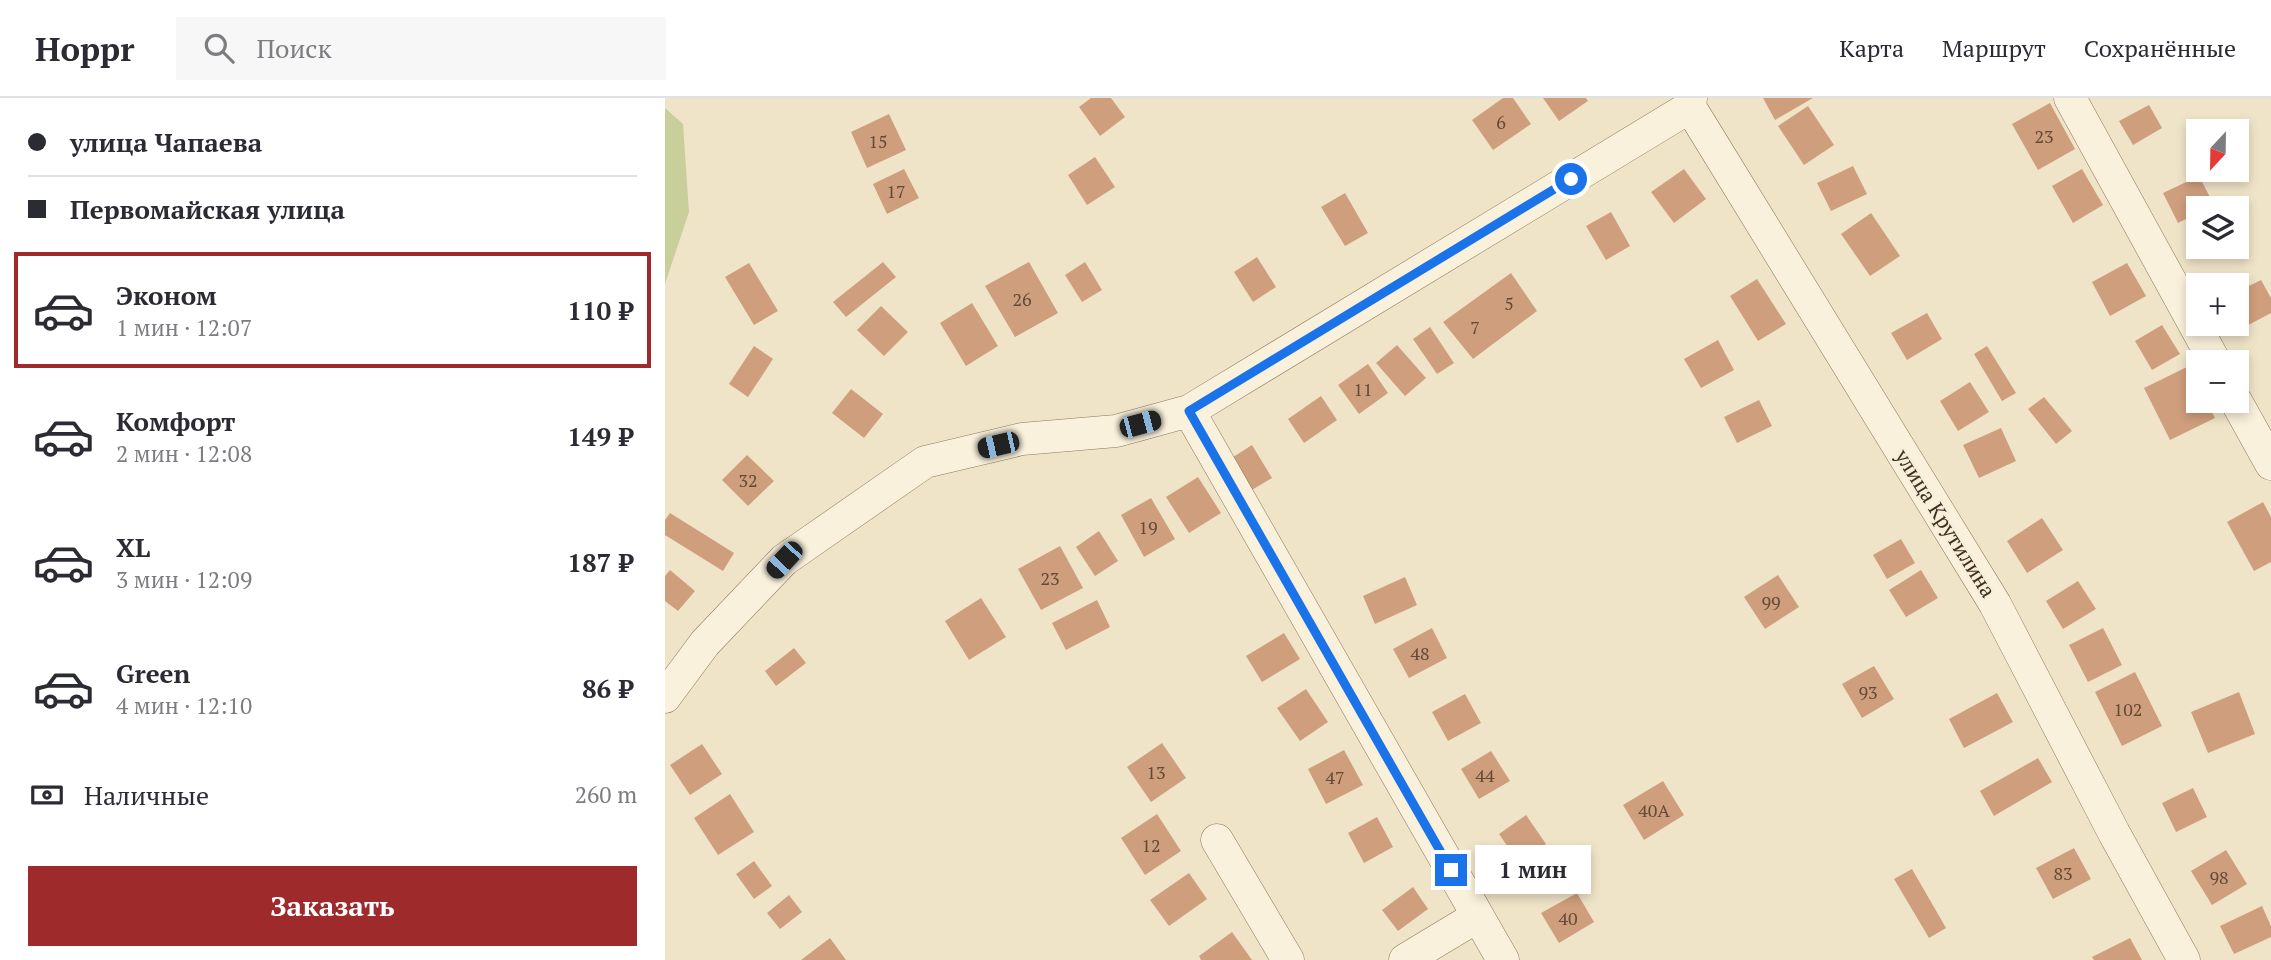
<!DOCTYPE html>
<html lang="ru">
<head>
<meta charset="utf-8">
<style>
  body { margin:0; font-family:"PT Serif",serif; background:#f7f7f7; color:#2b2b33; height:100vh; display:flex; flex-direction:column; font-size:26px; white-space:nowrap }
  * { box-sizing:border-box; margin:0 }
  p { font-size:23px; color:#7c7c81 }
  .icon { flex:none; width:38px; height:38px; fill:none; stroke:currentColor; stroke-width:2; stroke-linecap:round; stroke-linejoin:round }
  .map { position:relative; flex:1; overflow:hidden }
  .sheet { display:flex; flex-direction:column; background:#fff; width:665px }
  .sheet>* { flex:none }
  .hud { display:grid; align-content:center; height:154px; padding:0 28px; background:#fff }
  .needle { width:46px; rotate:202deg }
  .controls { position:absolute; left:1521px; top:21px; display:grid; gap:14px }
  .controls a { display:grid; place-items:center; width:63px; height:63px; border-radius:0px; background:#fff; box-shadow:0 4px 10px #0003; font-size:35px }
  .end { position:absolute; width:32px; height:32px; margin:-16px; border:9px solid #1a73e8; background:#fff; box-shadow:0 0 0 4px #fff }
  .from { border-radius:50% }
  .bubble { position:absolute; height:49px; border-radius:0px; background:#fff; box-shadow:0 4px 10px #0003; font-size:23px; font-weight:800; line-height:49px; text-align:center }
  .car { position:absolute; width:21px; height:42px; margin:-21px -10px; border-radius:9px; box-shadow:0 0 5px 2px #0007; background:linear-gradient(#222 24%,#8ab4d8 0 40%,#222 0 76%,#8ab4d8 0 86%,#222 0) }
  .hud b { display:flex; align-items:center; gap:24px; height:66px; font-size:26px }
  .hud b+b { border-top:2px solid #e1e1e2 }
  .hud i { width:18px; height:18px; background:#2b2b33 }
  ul { padding:0; list-style:none }
  li { display:flex; align-items:center; gap:21px; height:116px; margin:0 14px 10px; padding:0 14px; border:4px solid transparent; border-radius:0px }
  li div { flex:1 }
  li b { display:block; font-size:26px }
  li em { font-style:normal; font-weight:800 }
  li.current { border-color:#9e2a2b }
  li>.icon { width:63px; height:63px; stroke-width:1.5 }
  .pay { display:flex; align-items:center; gap:18px; height:77px; padding:0 28px; font-size:26px }
  .pay p { margin-inline-start:auto }
  .primary-button { display:flex; gap:14px; margin-top:auto; padding:14px 28px }
  .primary-button a { flex:1; height:80px; border-radius:0px; background:#9e2a2b; color:#fff; font-size:28px; font-weight:800; line-height:80px; text-align:center }
  header { display:flex; align-items:center; gap:42px; box-sizing:border-box; height:98px; padding:0 35px; background:#fff; border-bottom:2px solid #e1e1e2 }
  header strong { font-size:33px }
  nav { display:flex; gap:38px; margin-inline-start:auto; font-size:24px }
  .search { width:490px; height:63px; background:#f7f7f7; display:flex; align-items:center; gap:18px; box-sizing:border-box; padding:0 24px; border-radius:0px; color:#7c7c81; font-size:26px }
  main { display:flex; flex:1; min-height:0 }
  .map>svg:first-child { display:block }
</style>
</head>
<body>
<header>
<strong>Hoppr</strong>
<div class="search"><svg class="icon" aria-label="search" viewBox="0 0 24 24"><circle cx="10" cy="10" r="6"/><path d="M15 15l6 6"/></svg>Поиск</div>
<nav><a>Карта</a><a>Маршрут</a><a>Сохранённые</a></nav>
</header>
<main>
<section class="sheet">
<div class="hud">
<b><i class="from"></i>улица Чапаева</b>
<b><i></i>Первомайская улица</b>
</div>
<ul>
<li class="current"><svg class="icon" aria-label="car" viewBox="0 0 24 24"><path d="M5 17H2v-5l4-1 3-4h7l3 4 3 1v5h-3M9 17h6M6 11h13"/><circle cx="7" cy="17" r="2"/><circle cx="17" cy="17" r="2"/></svg><div><b>Эконом</b><p>1 мин · 12:07</p></div><em>110 ₽</em></li>
<li><svg class="icon" aria-label="car" viewBox="0 0 24 24"><path d="M5 17H2v-5l4-1 3-4h7l3 4 3 1v5h-3M9 17h6M6 11h13"/><circle cx="7" cy="17" r="2"/><circle cx="17" cy="17" r="2"/></svg><div><b>Комфорт</b><p>2 мин · 12:08</p></div><em>149 ₽</em></li>
<li><svg class="icon" aria-label="car" viewBox="0 0 24 24"><path d="M5 17H2v-5l4-1 3-4h7l3 4 3 1v5h-3M9 17h6M6 11h13"/><circle cx="7" cy="17" r="2"/><circle cx="17" cy="17" r="2"/></svg><div><b>XL</b><p>3 мин · 12:09</p></div><em>187 ₽</em></li>
<li><svg class="icon" aria-label="car" viewBox="0 0 24 24"><path d="M5 17H2v-5l4-1 3-4h7l3 4 3 1v5h-3M9 17h6M6 11h13"/><circle cx="7" cy="17" r="2"/><circle cx="17" cy="17" r="2"/></svg><div><b>Green</b><p>4 мин · 12:10</p></div><em>86 ₽</em></li>
</ul>
<div class="pay"><svg class="icon" aria-label="cash" viewBox="0 0 24 24"><path d="M3 7h18v10H3z"/><circle cx="12" cy="12" r="2"/></svg>Наличные<p>260 m</p></div>
<div class="primary-button"><a>Заказать</a></div>
</section>
<div class="map">
<svg width="1606" height="862" viewBox="0 0 1606 862">
  <rect width="100%" height="100%" fill="#f0e4c8"/>
  <path fill="#c9cf9b" d="M0,10L18,26L24,114L0,186Z"/>
  <path fill="#cf9f7d" d="M426,0H446L460,19L435,38L414,9Z
    M838,0H848L866,26L828,52L807,22Z
    M878,0H921L923,3L894,23Z
    M1098,0H1148L1110,22Z
    M1385,5L1410,51L1373,72L1347,26Z
    M1484,7L1497,30L1468,47L1454,23Z
    M1143,8L1169,47L1139,67L1113,28Z
    M224,16L241,52L202,70L186,34Z
    M430,59L450,89L422,107L403,77Z
    M1188,68L1202,96L1166,113L1152,85Z
    M239,71L254,100L222,116L208,86Z
    M1019,71L1041,101L1009,125L986,94Z
    M1417,71L1438,107L1408,125L1387,88Z
    M1534,78L1549,107L1543,110H1533V115L1513,125L1498,95Z
    M680,95L703,135L680,148L656,109Z
    M946,114L965,148L941,162L921,128Z
    M1206,115L1235,158L1205,178L1176,136Z
    M592,159L611,189L588,204L569,174Z
    M218,164L231,179L181,219L168,204Z
    M364,164L393,215L350,239L320,188Z
    M420,164L437,192L417,204L400,177Z
    M84,165L113,213L89,227L60,179Z
    M1462,165L1481,198L1445,218L1427,184Z
    M846,175L872,213L808,261L778,224Z
    M1092,181L1121,226L1093,243L1065,198Z
    M1596,182L1606,200V215L1574,232L1572,227V194Z
    M307,205L333,248L301,268L275,225Z
    M216,208L243,234L219,258L192,232Z
    M1262,215L1277,241L1242,262L1226,235Z
    M1497,227L1515,256L1487,272L1470,243Z
    M765,229L789,265L772,276L748,241Z
    M1053,242L1069,272L1036,290L1019,261Z
    M732,247L761,280L740,298L711,265Z
    M89,248L108,261L83,299L64,286Z
    M1322,248L1351,295L1337,303L1309,256Z
    M703,266L723,295L694,316L673,287Z
    M1524,268L1533,286V303H1541L1550,320L1505,342L1479,290Z
    M1305,284L1324,314L1293,333L1275,303Z
    M186,291L218,316L199,340L167,315Z
    M656,298L672,322L639,345L623,321Z
    M1379,299L1407,333L1391,346L1363,311Z
    M1094,302L1107,328L1072,345L1059,319Z
    M1336,330L1351,363L1314,380L1298,347Z
    M587,347L607,380L585,393L565,361Z
    M82,357L109,383L83,408L57,382Z
    M533,379L556,415L524,435L501,399Z
    M486,400L510,441L479,459L456,417Z
    M1598,404L1606,419V464L1589,473L1562,424Z
    M5,415L69,455L58,473L0,437V422Z
    M1377,420L1398,452L1362,475L1342,443Z
    M434,433L453,463L430,478L411,449Z
    M1236,441L1250,465L1222,481L1208,457Z
    M395,448L418,490L376,512L353,471Z
    M5,472L30,493L13,513L0,503V478Z
    M1256,472L1273,500L1241,519L1224,492Z
    M1113,477L1134,509L1100,531L1079,499Z
    M740,479L752,507L710,526L698,498Z
    M1413,483L1431,511L1398,531L1381,503Z
    M316,500L341,539L304,562L280,523Z
    M432,502L445,529L401,552L387,525Z
    M767,530L782,560L744,580L728,551Z
    M1438,530L1457,567L1423,584L1404,547Z
    M619,535L635,561L597,584L581,558Z
    M129,550L141,565L111,588L100,573Z
    M1209,568L1229,601L1197,620L1177,586Z
    M1470,574L1497,628L1457,648L1430,594Z
    M641,591L663,624L635,643L612,610Z
    M1574,594L1590,636L1543,655L1526,614Z
    M1332,595L1348,624L1299,650L1284,621Z
    M800,596L816,625L783,643L767,614Z
    M497,645L521,680L486,704L462,669Z
    M37,646L57,676L25,697L5,667Z
    M679,652L698,687L661,706L643,671Z
    M826,653L845,683L814,701L796,671Z
    M1373,660L1387,684L1329,718L1315,693Z
    M998,683L1019,717L979,742L958,707Z
    M1528,690L1542,719L1511,734L1497,705Z
    M65,696L89,734L53,757L29,720Z
    M492,716L516,753L480,777L456,740Z
    M861,717L881,746L854,765L834,736Z
    M712,719L728,749L699,765L683,735Z
    M1409,750L1426,781L1388,801L1371,770Z
    M1561,752L1582,786L1547,807L1526,773Z
    M89,763L107,788L89,801L71,776Z
    M1247,771L1281,830L1264,840L1229,781Z
    M524,775L542,801L504,828L485,802Z
    M748,789L763,811L733,833L717,812Z
    M912,795L929,824L894,845L876,815Z
    M124,797L137,814L115,831L102,815Z
    M1597,808L1606,828V839L1569,856L1555,828Z
    M567,834L587,862H536L534,858Z
    M165,840L181,862H136Z
    M1465,840L1477,862H1429L1427,859Z"/>
  <g fill="none" stroke-linecap="round" stroke-linejoin="round">
    <g stroke="#8d765c" stroke-width="33">
      <path id="minor" d="M1026,0L1025,9L1330,506L1449,735L1519,862
        M1405,0L1550,264
        M1571,303L1606,366
        M524,313L838,862
        M0,599L40,545L119,462L260,364L357,341L451,333L524,313L1025,9
        M552,742L623,862
        M740,862L813,818"/>
    </g>
    <use href="#minor" stroke="#faf1dc" stroke-width="32"/>
  </g>
  <g fill="none" stroke-linecap="round" stroke-linejoin="round">
    <path stroke="#1a73e8" stroke-width="9" d="M786,772L524,313L906,81"/>
  </g>
  <g text-anchor="middle" dominant-baseline="central" stroke-width="5" stroke-linejoin="round" paint-order="stroke">
    <g font-size="18" fill="#624a37">
      <text x="836" y="24">6</text>
      <text x="1379" y="38">23</text>
      <text x="213" y="43">15</text>
      <text x="231" y="93">17</text>
      <text x="357" y="201">26</text>
      <text x="844" y="205">5</text>
      <text x="810" y="229">7</text>
      <text x="698" y="291">11</text>
      <text x="83" y="382">32</text>
      <text x="483" y="429">19</text>
      <text x="385" y="480">23</text>
      <text x="1106" y="504">99</text>
      <text x="755" y="555">48</text>
      <text x="1203" y="594">93</text>
      <text x="1463" y="611">102</text>
      <text x="491" y="674">13</text>
      <text x="820" y="677">44</text>
      <text x="670" y="679">47</text>
      <text x="989" y="712">40А</text>
      <text x="486" y="747">12</text>
      <text x="1398" y="775">83</text>
      <text x="1554" y="779">98</text>
      <text x="903" y="820">40</text>
    </g>
    <g font-size="21" fill="#3d2e20" stroke="#f7eed8">
      <text transform="translate(1281 425) rotate(58)">улица Крутилина</text>
    </g>
  </g>
</svg>
<div class="controls">
<a><svg class="needle" viewBox="-14 -14 28 28"><path d="M0-13l5 13h-10z" fill="#e53935"/><path d="M0 13l5-13h-10z" fill="#7c7c81"/></svg></a>
<a><svg class="icon" aria-label="layers" viewBox="0 0 24 24"><path d="M12 4l9 5-9 5-9-5zM3 14l9 5 9-5"/></svg></a>
<a>+</a>
<a>−</a>
</div>
<i class="end from" style="left:906px;top:81px"></i>
<i class="end" style="left:786px;top:772px"></i>
<div class="bubble" style="left:810px;top:747px;width:116px">1 мин</div>
<i class="car" style="left:475px;top:326px;rotate:75deg"></i>
<i class="car" style="left:333px;top:347px;rotate:257deg"></i>
<i class="car" style="left:119px;top:462px;rotate:223deg"></i>
</div>
</main>
</body>
</html>
